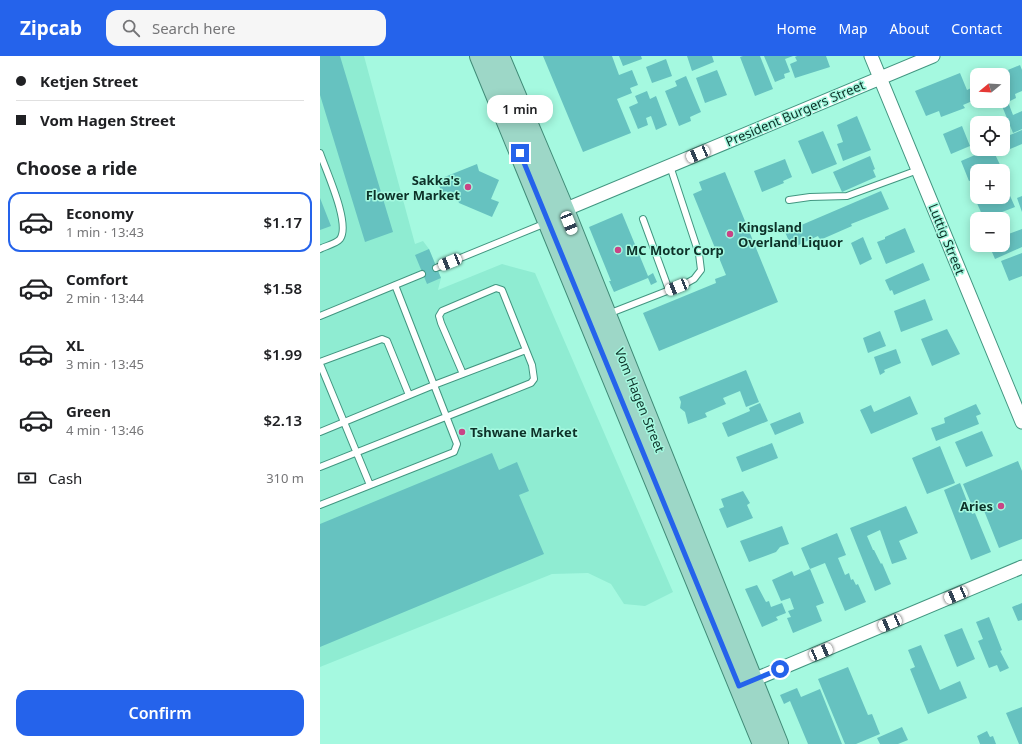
<!DOCTYPE html>
<html lang="en">
<head>
<meta charset="utf-8">
<style>
  body { margin:0; font-family:"Noto Sans",sans-serif; background:#f6f6f6; color:#202124; height:100vh; display:flex; flex-direction:column; font-size:15px; white-space:nowrap }
  * { box-sizing:border-box; margin:0 }
  p { font-size:13px; color:#757577 }
  .icon { flex:none; width:22px; height:22px; fill:none; stroke:currentColor; stroke-width:2; stroke-linecap:round; stroke-linejoin:round }
  .map { position:relative; flex:1; overflow:hidden }
  .sheet { display:flex; flex-direction:column; background:#fff; width:320px }
  .sheet>* { flex:none }
  .hud { display:grid; align-content:center; height:88px; padding:0 16px; background:#fff }
  .needle { width:26px; rotate:252deg }
  .fabs { position:absolute; left:650px; top:12px; display:grid; gap:8px }
  .fabs a { display:grid; place-items:center; width:40px; height:40px; border-radius:8px; background:#fff; box-shadow:0 2px 10px #0003; font-size:20px }
  .end { position:absolute; width:18px; height:18px; margin:-9px; border:5px solid #2563eb; background:#fff; box-shadow:0 0 0 2px #fff }
  .from { border-radius:50% }
  .bubble { position:absolute; height:28px; border-radius:12px; background:#fff; box-shadow:0 2px 10px #0003; font-size:13px; font-weight:600; line-height:28px; text-align:center }
  .car { position:absolute; width:12px; height:24px; margin:-12px -6px; border-radius:5px; box-shadow:0 0 3px 1px #0007; background:linear-gradient(#fff 24%,#345 0 40%,#fff 0 76%,#345 0 86%,#fff 0) }
  .hud b { display:flex; align-items:center; gap:14px; height:38px; font-size:15px }
  .hud b+b { border-top:1px solid #e0e0e0 }
  .hud i { width:10px; height:10px; background:#202124 }
  ul { padding:0; list-style:none }
  li { display:flex; align-items:center; gap:12px; height:60px; margin:0 8px 6px; padding:0 8px; border:2px solid transparent; border-radius:12px }
  li div { flex:1 }
  li b { display:block; font-size:15px }
  li em { font-style:normal; font-weight:600 }
  li.selected { border-color:#2563eb }
  li>.icon { width:36px; height:36px; stroke-width:1.5 }
  h2 { padding:0 16px; font-size:18px; line-height:48px }
  .pay { display:flex; align-items:center; gap:10px; height:44px; padding:0 16px; font-size:15px }
  .pay p { margin-inline-start:auto }
  .primary-button { display:flex; gap:8px; margin-top:auto; padding:8px 16px }
  .primary-button a { flex:1; height:46px; border-radius:12px; background:#2563eb; color:#fff; font-size:16px; font-weight:600; line-height:46px; text-align:center }
  header { display:flex; align-items:center; gap:24px; box-sizing:border-box; height:56px; padding:0 20px; background:#2563eb; color:#fff }
  header strong { font-size:19px }
  nav { display:flex; gap:22px; margin-inline-start:auto; font-size:14px }
  .search { width:280px; height:36px; background:#f6f6f6; display:flex; align-items:center; gap:10px; box-sizing:border-box; padding:0 14px; border-radius:12px; color:#757577; font-size:15px }
  main { display:flex; flex:1; min-height:0 }
  .map>svg:first-child { display:block }
</style>
</head>
<body>
<header>
<strong>Zipcab</strong>
<div class="search"><svg class="icon" aria-label="search" viewBox="0 0 24 24"><circle cx="10" cy="10" r="6"/><path d="M15 15l6 6"/></svg>Search here</div>
<nav><a>Home</a><a>Map</a><a>About</a><a>Contact</a></nav>
</header>
<main>
<section class="sheet">
<div class="hud">
<b><i class="from"></i>Ketjen Street</b>
<b><i></i>Vom Hagen Street</b>
</div>
<h2>Choose a ride</h2>
<ul>
<li class="selected"><svg class="icon" aria-label="car" viewBox="0 0 24 24"><path d="M5 17H2v-5l4-1 3-4h7l3 4 3 1v5h-3M9 17h6M6 11h13"/><circle cx="7" cy="17" r="2"/><circle cx="17" cy="17" r="2"/></svg><div><b>Economy</b><p>1 min · 13:43</p></div><em>$1.17</em></li>
<li><svg class="icon" aria-label="car" viewBox="0 0 24 24"><path d="M5 17H2v-5l4-1 3-4h7l3 4 3 1v5h-3M9 17h6M6 11h13"/><circle cx="7" cy="17" r="2"/><circle cx="17" cy="17" r="2"/></svg><div><b>Comfort</b><p>2 min · 13:44</p></div><em>$1.58</em></li>
<li><svg class="icon" aria-label="car" viewBox="0 0 24 24"><path d="M5 17H2v-5l4-1 3-4h7l3 4 3 1v5h-3M9 17h6M6 11h13"/><circle cx="7" cy="17" r="2"/><circle cx="17" cy="17" r="2"/></svg><div><b>XL</b><p>3 min · 13:45</p></div><em>$1.99</em></li>
<li><svg class="icon" aria-label="car" viewBox="0 0 24 24"><path d="M5 17H2v-5l4-1 3-4h7l3 4 3 1v5h-3M9 17h6M6 11h13"/><circle cx="7" cy="17" r="2"/><circle cx="17" cy="17" r="2"/></svg><div><b>Green</b><p>4 min · 13:46</p></div><em>$2.13</em></li>
</ul>
<div class="pay"><svg class="icon" aria-label="cash" viewBox="0 0 24 24"><path d="M3 7h18v10H3z"/><circle cx="12" cy="12" r="2"/></svg>Cash<p>310 m</p></div>
<div class="primary-button"><a>Confirm</a></div>
</section>
<div class="map">
<svg width="702" height="688" viewBox="0 0 702 688">
  <rect width="100%" height="100%" fill="#a5f9e0"/>
  <path fill="#8fecd2" d="M0,0H44L95,188L103,185L109,193L121,222L118,234L182,208L215,217L353,536L325,550L304,548L291,528L268,517L232,518L0,611Z"/>
  <path fill="#66c2c0" d="M0,0H20L73,176L45,186L0,39Z
    M223,0H292L299,19L312,14L318,29L310,32L312,37L297,43L311,77L263,96Z
    M299,0H321L322,3L303,10Z
    M367,0H392L394,6L372,15Z
    M423,0H440L453,33L435,40L420,1Z
    M444,0H473L465,3L470,16L464,18L465,22L455,26Z
    M477,0H506L510,11L475,22L470,8L477,5L475,1Z
    M346,3L352,20L332,27L326,11Z
    M700,9L702,14V35L695,38L696,42L688,46L693,59L702,55V73L693,77L680,45H683V19H676Z
    M397,14L407,39L385,47L376,22Z
    M640,17L647,34L657,29V43L643,49L645,52L621,61L619,55L606,60L595,35Z
    M366,20L381,56L370,61L371,65L359,70L345,35L357,30L355,25Z
    M327,35L330,43L336,40L347,69L336,74L331,60L326,62L328,69L318,73L309,51L318,47L315,40Z
    M537,60L551,94L523,105L517,88L523,86L517,69Z
    M642,70L650,90L631,98L623,78Z
    M702,74V88L690,93L685,81Z
    M503,75L517,108L492,118L478,85Z
    M669,93L671,97L674,96L681,111L674,115H657V122L649,125L641,105Z
    M550,100L555,113L553,114L556,121L522,136L513,116Z
    M465,103L472,121L463,125L464,127L442,136L434,115Z
    M157,108L159,115L179,124L171,143L179,146L172,161L139,147L135,137L124,142L117,124Z
    M405,116L458,246L339,295L323,257L396,227L395,223L406,219L373,138L382,134L379,126Z
    M687,133L695,151L664,163L656,145L666,141H683V134Z
    M561,135L569,153L531,168L532,170L500,184L498,180L472,192L465,176Z
    M702,140V156L697,142Z
    M0,142L11,170L0,174Z
    M302,157L328,220L333,217L337,226L331,229L328,222L294,236L289,225H291L269,171Z
    M585,172L595,196L566,208L557,186L565,183V181Z
    M702,173V191L675,203L669,189H683V180Z
    M543,181L552,203L540,209L531,187Z
    M109,193L121,222L107,228L95,199Z
    M702,197V220L689,225L681,205Z
    M603,207L610,224L574,239L572,234L570,235L565,224Z
    M605,243L613,264L581,276L574,255Z
    M627,273L640,298L612,310L601,283Z
    M560,275L566,290L548,297L543,282Z
    M576,293L581,307L564,314L565,316L560,319L554,301Z
    M426,314L439,346L426,351L420,335L403,342L406,348L385,357L387,361L368,368L365,356L360,352L361,346L359,341Z
    M590,340L598,358L551,378L540,354L551,349L554,356Z
    M440,347L448,365L408,381L402,367L430,355L429,352Z
    M656,348L661,358L656,360L659,368L616,385L611,372L625,367L624,362Z
    M480,356L484,367L455,379L450,368Z
    M662,375L673,400L646,411L635,386Z
    M452,387L458,402L422,416L416,401Z
    M620,390L635,427L607,438L592,402Z
    M172,397L179,414L197,406L209,435L199,439L224,498L0,591V468Z
    M698,405L702,415V483L679,492L665,457L660,449L653,452L643,428Z
    M640,427L652,458L655,457L671,496L651,504L624,434Z
    M423,435L430,447L427,449L433,462L407,472L399,453L404,451L401,443Z
    M586,450L598,477L579,485L587,503L572,508L560,474L547,480L553,494H554L561,508L562,507L571,528L555,535L530,472Z
    M462,470L469,488L460,491L456,496L429,506L420,485Z
    M517,477L526,499L518,502L525,519L529,517L531,524L533,523L536,529L538,528L546,546L525,555L505,507L490,513L481,492Z
    M490,513L504,547L496,550L502,565L473,577L467,562L471,561L468,555L474,553L470,542L461,545L452,524L472,515L474,520Z
    M437,529L446,546L449,545L451,551L462,547L466,557L456,561L458,564L442,571L425,533Z
    M702,547V564L698,565L692,551Z
    M669,561L682,594L680,595L689,612L680,616L677,609L669,612L658,585L663,583L656,566Z
    M642,572L655,603L637,611L624,579Z
    M601,589L620,634L640,625L647,642L608,658L590,613L595,611L588,594Z
    M528,611L548,659L552,658L560,678L536,688H525L498,623Z
    M477,632L481,641L500,633L522,688H488L470,645L464,648L460,639Z
    M702,651V688H699L686,657Z
    M582,671L588,684L578,688H560L557,682Z
    M667,675L670,681L673,680L676,688H660L657,680Z"/>
  <g fill="none" stroke-linecap="round" stroke-linejoin="round">
    <g stroke="#429680" stroke-width="8">
      <path id="lane" d="M0,97C6,115 31,168 20,183C16,188 5,190 0,193
        M469,144L490,141L527,140L598,114
        M323,163L349,234
        M116,212L226,167
        M288,258L365,228L374,223L381,214L379,198L350,110
        M0,260L102,218
        M0,306L62,283L67,285L89,339
        M0,308L50,429
        M0,376L114,329L75,229
        M0,411L211,327L214,323L212,309L182,234L176,232L122,255L119,260L121,267L143,318
        M0,449L134,396L137,388L114,329L206,294"/>
    </g>
    <g stroke="#429680" stroke-width="15">
      <path id="street" d="M551,0L702,366
        M239,159L244,154L613,0
        M426,627L702,511"/>
    </g>
    <g stroke="#408b77" stroke-width="22">
      <path id="primary" d="M160,0L443,688
        M179,0L244,154L458,688"/>
    </g>
    <use href="#lane" stroke="#fff" stroke-width="6"/>
    <use href="#street" stroke="#fff" stroke-width="13"/>
    <use href="#primary" stroke="#9dd7c7" stroke-width="20"/>
  </g>
  <g fill="none" stroke-linecap="round" stroke-linejoin="round">
    <path stroke="#2563eb" stroke-width="5" d="M200,97L419,630L460,613"/>
  </g>
  <g fill="#c94486" stroke="#a5f9e0" stroke-width="1.5">
    <circle cx="148" cy="131" r="4"/>
    <circle cx="410" cy="178" r="4"/>
    <circle cx="298" cy="194" r="4"/>
    <circle cx="142" cy="376" r="4"/>
    <circle cx="681" cy="450" r="4"/>
  </g>
  <g text-anchor="middle" dominant-baseline="central" stroke-width="3" stroke-linejoin="round" paint-order="stroke">
    <g font-size="13" fill="#0d3128" stroke="#a5f9e0">
      <text transform="translate(475 57) rotate(-23)">President Burgers Street</text>
      <text transform="translate(627 183) rotate(68)">Luttig Street</text>
      <text transform="translate(320 344) rotate(68)">Vom Hagen Street</text>
    </g>
    <g font-size="13" font-weight="bold" fill="#0d3128" stroke="#a5f9e0" text-anchor="start">
      <text x="140" y="124" text-anchor="end">Sakka's<tspan x="140" dy="15">Flower Market</tspan></text>
      <text x="418" y="171">Kingsland<tspan x="418" dy="15">Overland Liquor</tspan></text>
      <text x="306" y="194">MC Motor Corp</text>
      <text x="150" y="376">Tshwane Market</text>
      <text x="673" y="450" text-anchor="end">Aries</text>
    </g>
  </g>
</svg>
<div class="fabs">
<a><svg class="needle" viewBox="-14 -14 28 28"><path d="M0-13l5 13h-10z" fill="#e53935"/><path d="M0 13l5-13h-10z" fill="#757577"/></svg></a>
<a><svg class="icon" aria-label="locate" viewBox="0 0 24 24"><circle cx="12" cy="12" r="6"/><path d="M12 2v4M12 18v4M2 12h4M18 12h4"/></svg></a>
<a>+</a>
<a>−</a>
</div>
<i class="end from" style="left:460px;top:613px"></i>
<i class="end" style="left:200px;top:97px"></i>
<div class="bubble" style="left:167px;top:39px;width:66px">1 min</div>
<i class="car" style="left:378px;top:98px;rotate:247deg"></i>
<i class="car" style="left:249px;top:167px;rotate:158deg"></i>
<i class="car" style="left:130px;top:206px;rotate:248deg"></i>
<i class="car" style="left:357px;top:231px;rotate:248deg"></i>
<i class="car" style="left:636px;top:539px;rotate:247deg"></i>
<i class="car" style="left:570px;top:567px;rotate:247deg"></i>
<i class="car" style="left:501px;top:596px;rotate:67deg"></i>
</div>
</main>
</body>
</html>
